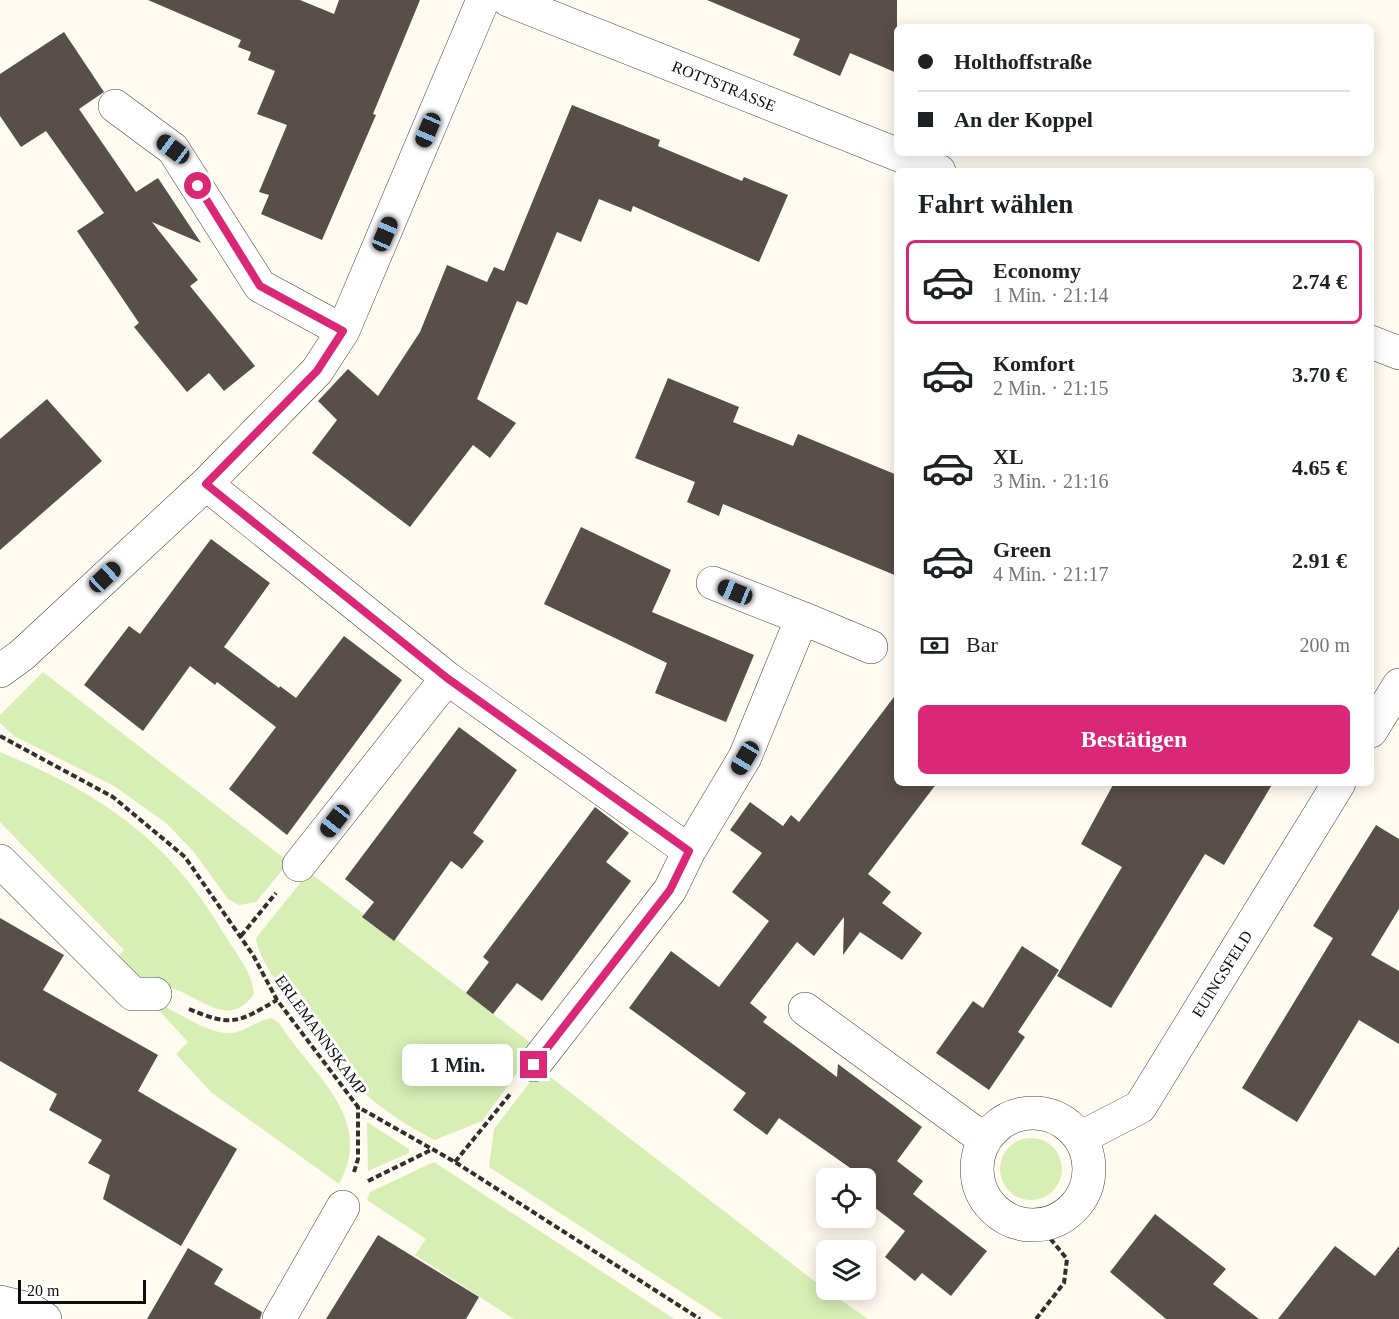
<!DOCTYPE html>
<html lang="de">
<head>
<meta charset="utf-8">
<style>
  body { margin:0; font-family:Georgia,serif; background:#f6f6f6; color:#202124; height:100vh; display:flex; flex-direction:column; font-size:22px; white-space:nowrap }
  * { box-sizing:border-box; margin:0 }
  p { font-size:20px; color:#757577 }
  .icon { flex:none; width:33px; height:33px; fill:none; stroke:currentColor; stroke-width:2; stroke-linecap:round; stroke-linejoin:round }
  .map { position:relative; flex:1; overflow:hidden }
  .details { position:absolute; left:894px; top:168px; width:480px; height:618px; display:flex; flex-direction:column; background:#fff; border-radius:9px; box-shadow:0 3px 15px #0003 }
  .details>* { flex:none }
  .top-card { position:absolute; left:894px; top:24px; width:480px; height:132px; border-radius:9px; box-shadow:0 3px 15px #0003; display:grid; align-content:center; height:132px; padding:0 24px; background:#fff }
  .buttons { position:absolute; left:816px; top:1168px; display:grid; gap:12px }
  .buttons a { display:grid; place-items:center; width:60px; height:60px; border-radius:9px; background:#fff; box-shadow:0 3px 15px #0003; font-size:30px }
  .scale { position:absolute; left:18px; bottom:15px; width:128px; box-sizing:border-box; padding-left:6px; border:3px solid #0e0e0e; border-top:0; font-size:16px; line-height:21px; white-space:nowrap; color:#0e0e0e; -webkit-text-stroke:4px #fff; paint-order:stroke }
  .end { position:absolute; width:27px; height:27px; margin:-14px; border:8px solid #db2777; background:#fff; box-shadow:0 0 0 3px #fff }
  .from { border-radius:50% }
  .bubble { position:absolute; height:42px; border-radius:9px; background:#fff; box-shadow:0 3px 15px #0003; font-size:20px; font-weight:700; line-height:42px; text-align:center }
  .car { position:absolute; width:18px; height:36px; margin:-18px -9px; border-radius:8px; box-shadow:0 0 4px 2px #0007; background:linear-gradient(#222 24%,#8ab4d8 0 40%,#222 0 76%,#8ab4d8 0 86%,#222 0) }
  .top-card b { display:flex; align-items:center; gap:21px; height:57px; font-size:22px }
  .top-card b+b { border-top:2px solid #e0e0e0 }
  .top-card i { width:15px; height:15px; background:#202124 }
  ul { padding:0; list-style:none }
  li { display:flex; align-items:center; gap:18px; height:84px; margin:0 12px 9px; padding:0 12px; border:3px solid transparent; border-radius:9px }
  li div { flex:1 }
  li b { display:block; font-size:22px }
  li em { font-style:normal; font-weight:700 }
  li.selected { border-color:#db2777 }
  li>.icon { width:54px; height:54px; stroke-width:1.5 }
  h2 { padding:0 24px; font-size:27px; line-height:72px }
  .pay { display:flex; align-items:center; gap:15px; height:66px; padding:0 24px; font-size:22px }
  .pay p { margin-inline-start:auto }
  .cta { display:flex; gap:12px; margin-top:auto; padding:12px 24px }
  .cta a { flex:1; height:69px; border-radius:9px; background:#db2777; color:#fff; font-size:24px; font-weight:700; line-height:69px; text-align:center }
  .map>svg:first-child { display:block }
</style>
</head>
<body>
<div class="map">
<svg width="1399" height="1319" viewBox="0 0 1399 1319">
  <rect width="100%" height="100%" fill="#fffbf0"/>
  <path fill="#d7eeb5" d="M43,672L289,862L256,902L239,905L228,899L193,851L166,823L114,786L14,736L0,723V715Z
    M0,752C103,795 169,839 226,937C237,955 252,972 254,994C227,1033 197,991 165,987C158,986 149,987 141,987L114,960L124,950L0,822Z
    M309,872L536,1047L482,1121L435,1140C392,1119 351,1086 321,1049C308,1032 297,1012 285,995C275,978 258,957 256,938Z
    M157,1002C177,1012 215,1039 237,1032C250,1028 259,1020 272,1018L279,1023C311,1074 376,1117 339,1184L212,1093L176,1054L188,1042L154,1005Z
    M540,1069L826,1290L868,1319H723L489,1167L494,1129Z
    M367,1122L409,1149V1153L368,1171Z
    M1000 1169a31 31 0 1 1 62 0a31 31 0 1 1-62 0Z
    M434,1162L653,1305L674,1319H514L415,1255L426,1239L367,1200L370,1192Z"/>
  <path fill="#584e4a" d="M148,0H300L334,14L339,0H420L373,114L376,115L322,240L261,214L269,195L259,192L287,125L257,114L275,71L248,60L251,52L238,47L241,40Z
    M707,0H897V73L850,53L840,76L793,55L800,39Z
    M64,32L104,92L79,109L136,192L158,178L201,243L152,222L198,280L190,286L255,366L224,391L209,373L187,392L134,327L139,323L77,231L104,213L46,131L21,147L0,116V74Z
    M572,105L660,140L658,146L742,181L744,177L788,195L759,262L633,206L631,212L599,199L581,242L557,232L527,305L517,301L477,399L516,423L490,458L473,445L410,527L312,453L337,420L318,401L348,369L378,396L420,332L447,265L487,282L494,267L504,271Z
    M668,378L739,407L733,422L793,446L798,434L897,475V576L723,504L719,516L687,502L695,482L635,458Z
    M47,399L102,461L0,550V439Z
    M581,527L671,570L652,612L754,655L726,722L655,693L667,663L544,604Z
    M211,539L270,583L224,647L279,688L280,686L296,698L344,636L402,680L287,835L229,789L276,727L217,682L215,685L190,666L143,731L84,685L129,626L140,634Z
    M897,693V783H937L868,874L891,892L882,903L922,933L902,960L860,932L843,955L844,917L814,956L797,942L750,1003L767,1017L763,1022L837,1077L838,1064L922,1127L897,1161L923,1181L913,1194L987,1251L951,1296L922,1273L915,1281L885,1257L905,1231L866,1201V1179L779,1118L767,1135L733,1110L746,1093L629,1008L671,951L719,987L769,921L732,892L762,853L730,830L750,802L783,826L791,815L799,822Z
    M459,727L517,770L473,833L484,841L462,869L451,861L394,941L362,917L374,902L345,879Z
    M1114,783H1273L1224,865L1205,854L1111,1008L1057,976L1122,867L1081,844Z
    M595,807L629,833L606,862L631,881L542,1001L517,983L493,1014L466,993L489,962L483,957Z
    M1376,825L1399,839V909L1371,955L1399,971V1044L1359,1020L1297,1122L1242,1088L1333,938L1313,926Z
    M0,918L64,955L43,990L158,1055L138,1091L237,1149L181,1246L103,1199L110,1175L88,1163L102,1140L49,1110L57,1094L0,1061Z
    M1022,946L1059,970L1018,1032L1025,1037L989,1090L936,1053L973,1001L983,1008Z
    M1155,1214L1226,1269L1213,1284L1259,1319H1166L1110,1272Z
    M378,1235L479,1297L466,1319H326Z
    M1335,1246L1375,1276L1399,1246V1319H1278Z
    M188,1248L223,1269L214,1284L262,1312L260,1319H147Z"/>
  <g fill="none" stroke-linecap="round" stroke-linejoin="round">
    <g stroke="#414141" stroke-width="34">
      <path id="minor" d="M508,0L939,171
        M115,106L173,149L260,286L343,331
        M1371,342L1399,353
        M206,484L447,678L689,851L745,757L802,618L713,583
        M802,618L871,647
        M0,671L22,655L206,484L317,371L343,331L483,0
        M1371,731L1399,685
        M0,861L133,994H155
        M299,865L447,678
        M805,1009L985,1140
        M534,1065L670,890L689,851
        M977 1169a56 56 0 1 1 112 0a56 56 0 1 1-112 0Z
        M1080,1138L1140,1107L1339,783
        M0,1302L29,1309L45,1319
        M279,1319L343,1207"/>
    </g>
    <path stroke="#303030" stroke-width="4" stroke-dasharray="6 3" stroke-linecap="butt" d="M0,736L113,797L185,857L253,955L277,1000L358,1107L455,1162L700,1319
      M241,936L276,893
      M189,1009C232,1027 237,1023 277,1000
      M455,1162L511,1093
      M354,1172L358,1159V1107
      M368,1181L431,1150
      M1036,1319L1064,1283L1067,1259L1040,1226"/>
    <use href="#minor" stroke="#fff" stroke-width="33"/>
  </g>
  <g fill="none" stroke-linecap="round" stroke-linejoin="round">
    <path stroke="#db2777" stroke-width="8" d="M198,186L260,286L343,331L317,371L206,484L447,678L689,851L670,890L534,1065"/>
  </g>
  <g text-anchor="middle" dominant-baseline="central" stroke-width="6" stroke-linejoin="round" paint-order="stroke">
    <g font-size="16" fill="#0e0e0e" stroke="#fff">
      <text transform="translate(724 86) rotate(22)">ROTTSTRASSE</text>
      <text transform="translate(1222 974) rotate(-58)">EUINGSFELD</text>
      <text transform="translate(321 1035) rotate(54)">ERLEMANNSKAMP</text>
    </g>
  </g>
</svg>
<div class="buttons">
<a><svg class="icon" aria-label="locate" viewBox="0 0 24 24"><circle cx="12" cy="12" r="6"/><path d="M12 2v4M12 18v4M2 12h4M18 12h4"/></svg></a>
<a><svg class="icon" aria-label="layers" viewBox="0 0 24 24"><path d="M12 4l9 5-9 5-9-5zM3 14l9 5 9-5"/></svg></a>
</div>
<div class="scale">20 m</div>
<i class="end from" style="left:198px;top:186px"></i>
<i class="end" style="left:534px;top:1065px"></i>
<div class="bubble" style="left:402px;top:1044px;width:111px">1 Min.</div>
<i class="car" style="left:428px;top:130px;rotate:203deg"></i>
<i class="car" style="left:173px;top:149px;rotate:307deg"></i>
<i class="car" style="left:385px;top:234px;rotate:23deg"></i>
<i class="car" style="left:105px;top:577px;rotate:47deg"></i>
<i class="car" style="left:735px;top:592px;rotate:292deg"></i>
<i class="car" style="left:745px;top:758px;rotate:211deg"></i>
<i class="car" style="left:335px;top:821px;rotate:218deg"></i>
<div class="top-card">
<b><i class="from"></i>Holthoffstraße</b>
<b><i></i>An der Koppel</b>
</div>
<section class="details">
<h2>Fahrt wählen</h2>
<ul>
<li class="selected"><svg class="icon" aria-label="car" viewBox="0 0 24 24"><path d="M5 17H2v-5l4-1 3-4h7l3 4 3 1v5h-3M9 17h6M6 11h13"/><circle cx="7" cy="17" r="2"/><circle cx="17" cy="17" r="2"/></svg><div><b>Economy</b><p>1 Min. · 21:14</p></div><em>2.74 €</em></li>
<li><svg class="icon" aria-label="car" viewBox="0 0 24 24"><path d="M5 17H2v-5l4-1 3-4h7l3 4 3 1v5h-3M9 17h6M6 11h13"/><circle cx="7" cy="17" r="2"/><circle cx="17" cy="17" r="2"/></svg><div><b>Komfort</b><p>2 Min. · 21:15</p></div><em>3.70 €</em></li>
<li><svg class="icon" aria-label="car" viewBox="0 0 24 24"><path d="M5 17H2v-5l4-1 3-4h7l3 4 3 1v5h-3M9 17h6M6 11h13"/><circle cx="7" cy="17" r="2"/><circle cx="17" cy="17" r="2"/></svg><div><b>XL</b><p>3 Min. · 21:16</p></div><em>4.65 €</em></li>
<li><svg class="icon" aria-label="car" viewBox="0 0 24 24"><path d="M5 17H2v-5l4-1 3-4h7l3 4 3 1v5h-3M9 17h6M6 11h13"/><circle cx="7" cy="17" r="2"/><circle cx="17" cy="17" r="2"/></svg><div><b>Green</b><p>4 Min. · 21:17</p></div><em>2.91 €</em></li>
</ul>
<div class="pay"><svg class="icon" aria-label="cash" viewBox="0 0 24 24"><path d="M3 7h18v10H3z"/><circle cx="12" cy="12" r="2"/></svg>Bar<p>200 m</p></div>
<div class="cta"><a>Bestätigen</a></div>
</section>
</div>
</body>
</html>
